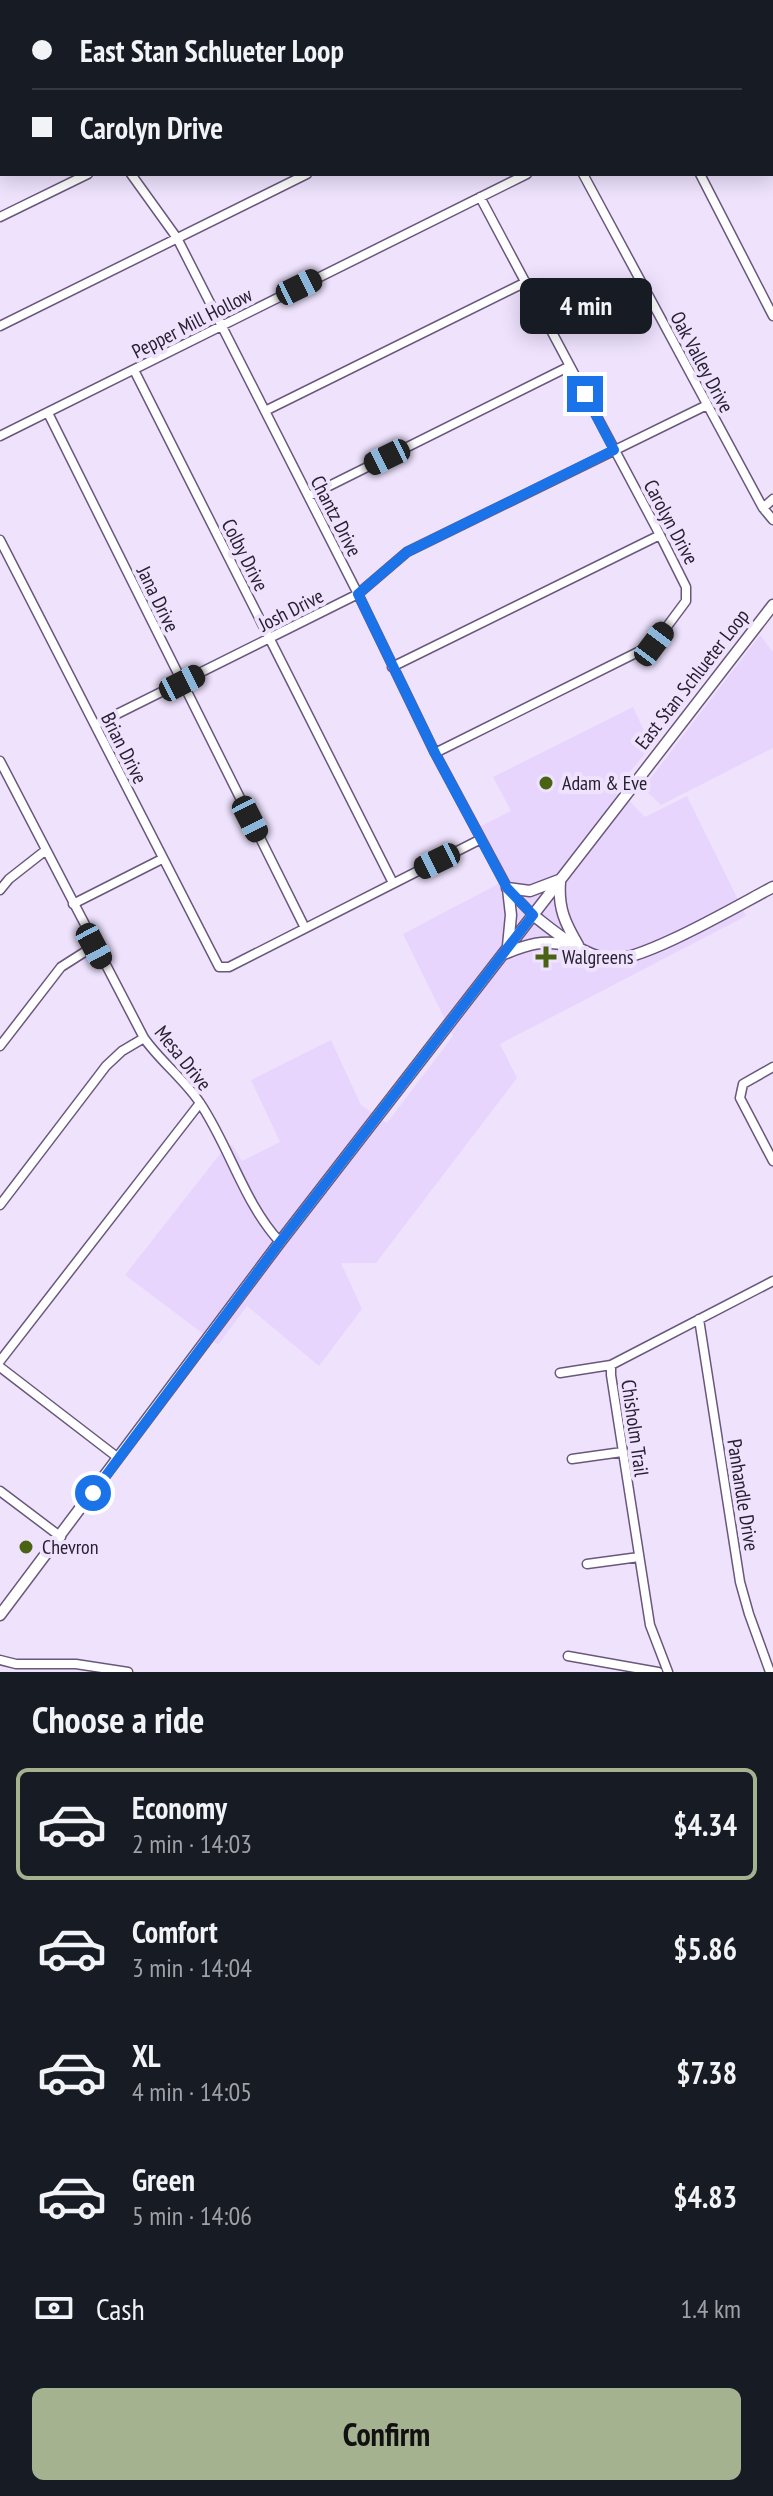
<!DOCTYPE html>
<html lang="en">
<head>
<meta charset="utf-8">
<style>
  body { margin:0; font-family:"PT Sans Narrow",sans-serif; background:#20242c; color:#f1f3f6; height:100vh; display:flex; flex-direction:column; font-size:30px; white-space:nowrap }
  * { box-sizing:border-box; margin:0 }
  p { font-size:26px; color:#9ea1a6 }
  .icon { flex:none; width:44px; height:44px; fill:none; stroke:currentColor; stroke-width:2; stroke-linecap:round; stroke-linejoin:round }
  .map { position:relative; height:1672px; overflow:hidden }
  .side { display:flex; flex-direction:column; background:#171b24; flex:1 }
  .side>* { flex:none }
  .hud { position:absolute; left:0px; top:0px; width:774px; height:176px; box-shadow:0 4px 20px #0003; display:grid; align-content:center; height:176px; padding:0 32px; background:#171b24 }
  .end { position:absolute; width:36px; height:36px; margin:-18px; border:10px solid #1a73e8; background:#fff; box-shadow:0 0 0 4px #fff }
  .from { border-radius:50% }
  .bubble { position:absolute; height:56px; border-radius:12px; background:#171b24; box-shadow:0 4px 20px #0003; font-size:26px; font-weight:700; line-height:56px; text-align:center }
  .car { position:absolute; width:24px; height:48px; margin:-24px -12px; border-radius:10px; box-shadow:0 0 6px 2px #0007; background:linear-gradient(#222 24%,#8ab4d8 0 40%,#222 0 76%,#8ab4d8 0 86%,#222 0) }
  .hud b { display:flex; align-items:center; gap:28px; height:76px; font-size:30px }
  .hud b+b { border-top:2px solid #363941 }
  .hud i { width:20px; height:20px; background:#f1f3f6 }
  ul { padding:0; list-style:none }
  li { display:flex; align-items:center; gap:24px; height:112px; margin:0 16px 12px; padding:0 16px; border:4px solid transparent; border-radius:12px }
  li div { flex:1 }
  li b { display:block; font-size:30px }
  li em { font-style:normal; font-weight:700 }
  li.current { border-color:#a5b290 }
  li>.icon { width:72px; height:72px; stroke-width:1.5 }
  h2 { padding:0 32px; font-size:36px; line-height:96px }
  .pay { display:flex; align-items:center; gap:20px; height:88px; padding:0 32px; font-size:30px }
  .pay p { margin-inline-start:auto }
  .button { display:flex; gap:16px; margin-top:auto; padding:16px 32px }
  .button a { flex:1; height:92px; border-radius:12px; background:#a5b290; color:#111; font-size:32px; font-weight:700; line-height:92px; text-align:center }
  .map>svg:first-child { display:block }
</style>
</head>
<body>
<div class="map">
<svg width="773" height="1672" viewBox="0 0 773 1672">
  <rect width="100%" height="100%" fill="#eee2fd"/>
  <path fill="#e8d5fe" d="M760,635L773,652V748L661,805L643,788Z
    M633,707L651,746L617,788L645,817L687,796L746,916L500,1044L517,1078L376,1263H341L362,1309L319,1366L247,1306L218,1345L125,1275L220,1154L232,1145L242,1161L280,1142L251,1080L331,1040L361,1105L387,1123L453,1036L403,934L500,883L473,830L511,811L493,777Z"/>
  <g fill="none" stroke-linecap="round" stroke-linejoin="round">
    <g stroke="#6a577d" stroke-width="11">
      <path id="minor" d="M373,0L374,2
        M499,0V2
        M735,0V2
        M211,2L215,0
        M643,2L647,0
        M0,4L2,8
        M772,93L773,95
        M0,105L2,104
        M131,174L177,238L358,594L435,753L508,889L533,915
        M583,174L763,508L773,520
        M700,174L773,316
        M0,217L88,174
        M0,326L307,174
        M134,370L393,883
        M265,411L526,282
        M48,413L305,928
        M0,436L527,174
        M309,496L570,366
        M763,508L773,499
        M0,540L219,967H229L481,839
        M392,667L660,535
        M95,725L358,594L407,552L707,405
        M435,753L654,644L686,601V587L660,535L480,197
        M0,761L144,1038C160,1061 184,1079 200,1103C230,1148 244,1203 280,1242
        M0,890L9,879L46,850
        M73,904L162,859
        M0,1046L61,967L94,946
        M773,1067L743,1084L740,1098L773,1161
        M0,1205L106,1066L122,1051L144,1038
        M699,1319L740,1582L749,1614L770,1672
        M0,1361L200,1103
        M0,1367L117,1457
        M560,1373L611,1365
        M572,1459L622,1452
        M0,1491L61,1537
        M587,1564L639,1557
        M568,1656L658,1672
        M0,1660L16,1664H76L128,1672
        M668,1672L650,1625L611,1375V1365L773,1281"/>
    </g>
    <g stroke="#6a577d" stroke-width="13">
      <path id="major" d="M560,882C558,908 565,923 578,945
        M507,888L530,891L559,880
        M533,915C555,932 580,954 608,959C637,965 742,903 773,887
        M508,946L511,915L508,889
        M504,954C528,944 544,939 569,946
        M0,1615L280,1242L773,605"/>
    </g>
    <use href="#minor" stroke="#fff" stroke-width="8"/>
    <use href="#major" stroke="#fff" stroke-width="10"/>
  </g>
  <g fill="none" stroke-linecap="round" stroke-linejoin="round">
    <path stroke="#1a73e8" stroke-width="10" d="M93,1493L280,1242L533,915L507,888L435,753L358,594L407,552L614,450L585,394"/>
  </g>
  <g fill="#496313" stroke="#eee2fd" stroke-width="3">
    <circle cx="546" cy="783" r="8"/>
    <path d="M542 945h8v8h8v8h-8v8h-8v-8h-8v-8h8z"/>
    <circle cx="26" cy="1547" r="8"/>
  </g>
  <g text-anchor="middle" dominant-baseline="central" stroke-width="8" stroke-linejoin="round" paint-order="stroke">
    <g font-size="20" fill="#282031" stroke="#eee2fd">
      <text transform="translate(192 323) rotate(-27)">Pepper Mill Hollow</text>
      <text transform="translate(702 362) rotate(62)">Oak Valley Drive</text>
      <text transform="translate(336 516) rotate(63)">Chantz Drive</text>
      <text transform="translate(671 522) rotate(62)">Carolyn Drive</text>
      <text transform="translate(245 555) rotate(63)">Colby Drive</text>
      <text transform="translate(158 599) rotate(64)">Jana Drive</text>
      <text transform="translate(291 610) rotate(-27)">Josh Drive</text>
      <text transform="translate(692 679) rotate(-52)">East Stan Schlueter Loop</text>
      <text transform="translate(124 748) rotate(63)">Brian Drive</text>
      <text transform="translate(183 1058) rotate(51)">Mesa Drive</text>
      <text transform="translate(635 1428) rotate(82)">Chisholm Trail</text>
      <text transform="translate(743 1495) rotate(81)">Panhandle Drive</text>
    </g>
    <g font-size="20" fill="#282031" stroke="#eee2fd" text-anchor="start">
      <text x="562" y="783">Adam &amp; Eve</text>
      <text x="562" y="957">Walgreens</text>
      <text x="42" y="1547">Chevron</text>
    </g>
  </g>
</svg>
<i class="end from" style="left:93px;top:1493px"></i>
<i class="end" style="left:585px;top:394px"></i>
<div class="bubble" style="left:520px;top:278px;width:132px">4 min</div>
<i class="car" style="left:299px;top:287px;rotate:64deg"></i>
<i class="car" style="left:387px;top:457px;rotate:244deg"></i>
<i class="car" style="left:654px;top:644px;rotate:37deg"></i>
<i class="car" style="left:182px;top:683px;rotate:63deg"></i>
<i class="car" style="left:250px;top:819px;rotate:153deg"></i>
<i class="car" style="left:437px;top:861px;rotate:244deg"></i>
<i class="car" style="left:94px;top:946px;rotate:152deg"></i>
<div class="hud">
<b><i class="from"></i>East Stan Schlueter Loop</b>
<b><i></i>Carolyn Drive</b>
</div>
</div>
<section class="side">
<h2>Choose a ride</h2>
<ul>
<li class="current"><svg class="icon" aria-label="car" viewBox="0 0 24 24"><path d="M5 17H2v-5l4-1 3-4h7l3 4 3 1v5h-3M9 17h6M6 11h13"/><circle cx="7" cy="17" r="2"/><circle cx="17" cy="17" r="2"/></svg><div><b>Economy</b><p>2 min · 14:03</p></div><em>$4.34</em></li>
<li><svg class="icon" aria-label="car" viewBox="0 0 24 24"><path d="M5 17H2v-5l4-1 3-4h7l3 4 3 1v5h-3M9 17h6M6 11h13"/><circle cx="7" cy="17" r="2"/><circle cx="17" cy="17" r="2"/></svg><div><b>Comfort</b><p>3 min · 14:04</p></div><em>$5.86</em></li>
<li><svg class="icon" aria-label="car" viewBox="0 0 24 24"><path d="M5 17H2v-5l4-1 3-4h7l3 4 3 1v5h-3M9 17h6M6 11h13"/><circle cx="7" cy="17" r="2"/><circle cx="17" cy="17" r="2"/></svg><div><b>XL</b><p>4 min · 14:05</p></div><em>$7.38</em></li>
<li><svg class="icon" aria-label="car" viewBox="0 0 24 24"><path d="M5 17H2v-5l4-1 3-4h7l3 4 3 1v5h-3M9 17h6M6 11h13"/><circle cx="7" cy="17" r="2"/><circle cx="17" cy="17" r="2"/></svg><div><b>Green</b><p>5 min · 14:06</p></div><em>$4.83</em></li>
</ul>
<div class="pay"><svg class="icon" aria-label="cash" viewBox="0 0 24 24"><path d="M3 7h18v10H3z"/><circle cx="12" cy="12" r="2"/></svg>Cash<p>1.4 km</p></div>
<div class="button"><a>Confirm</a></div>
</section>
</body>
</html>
